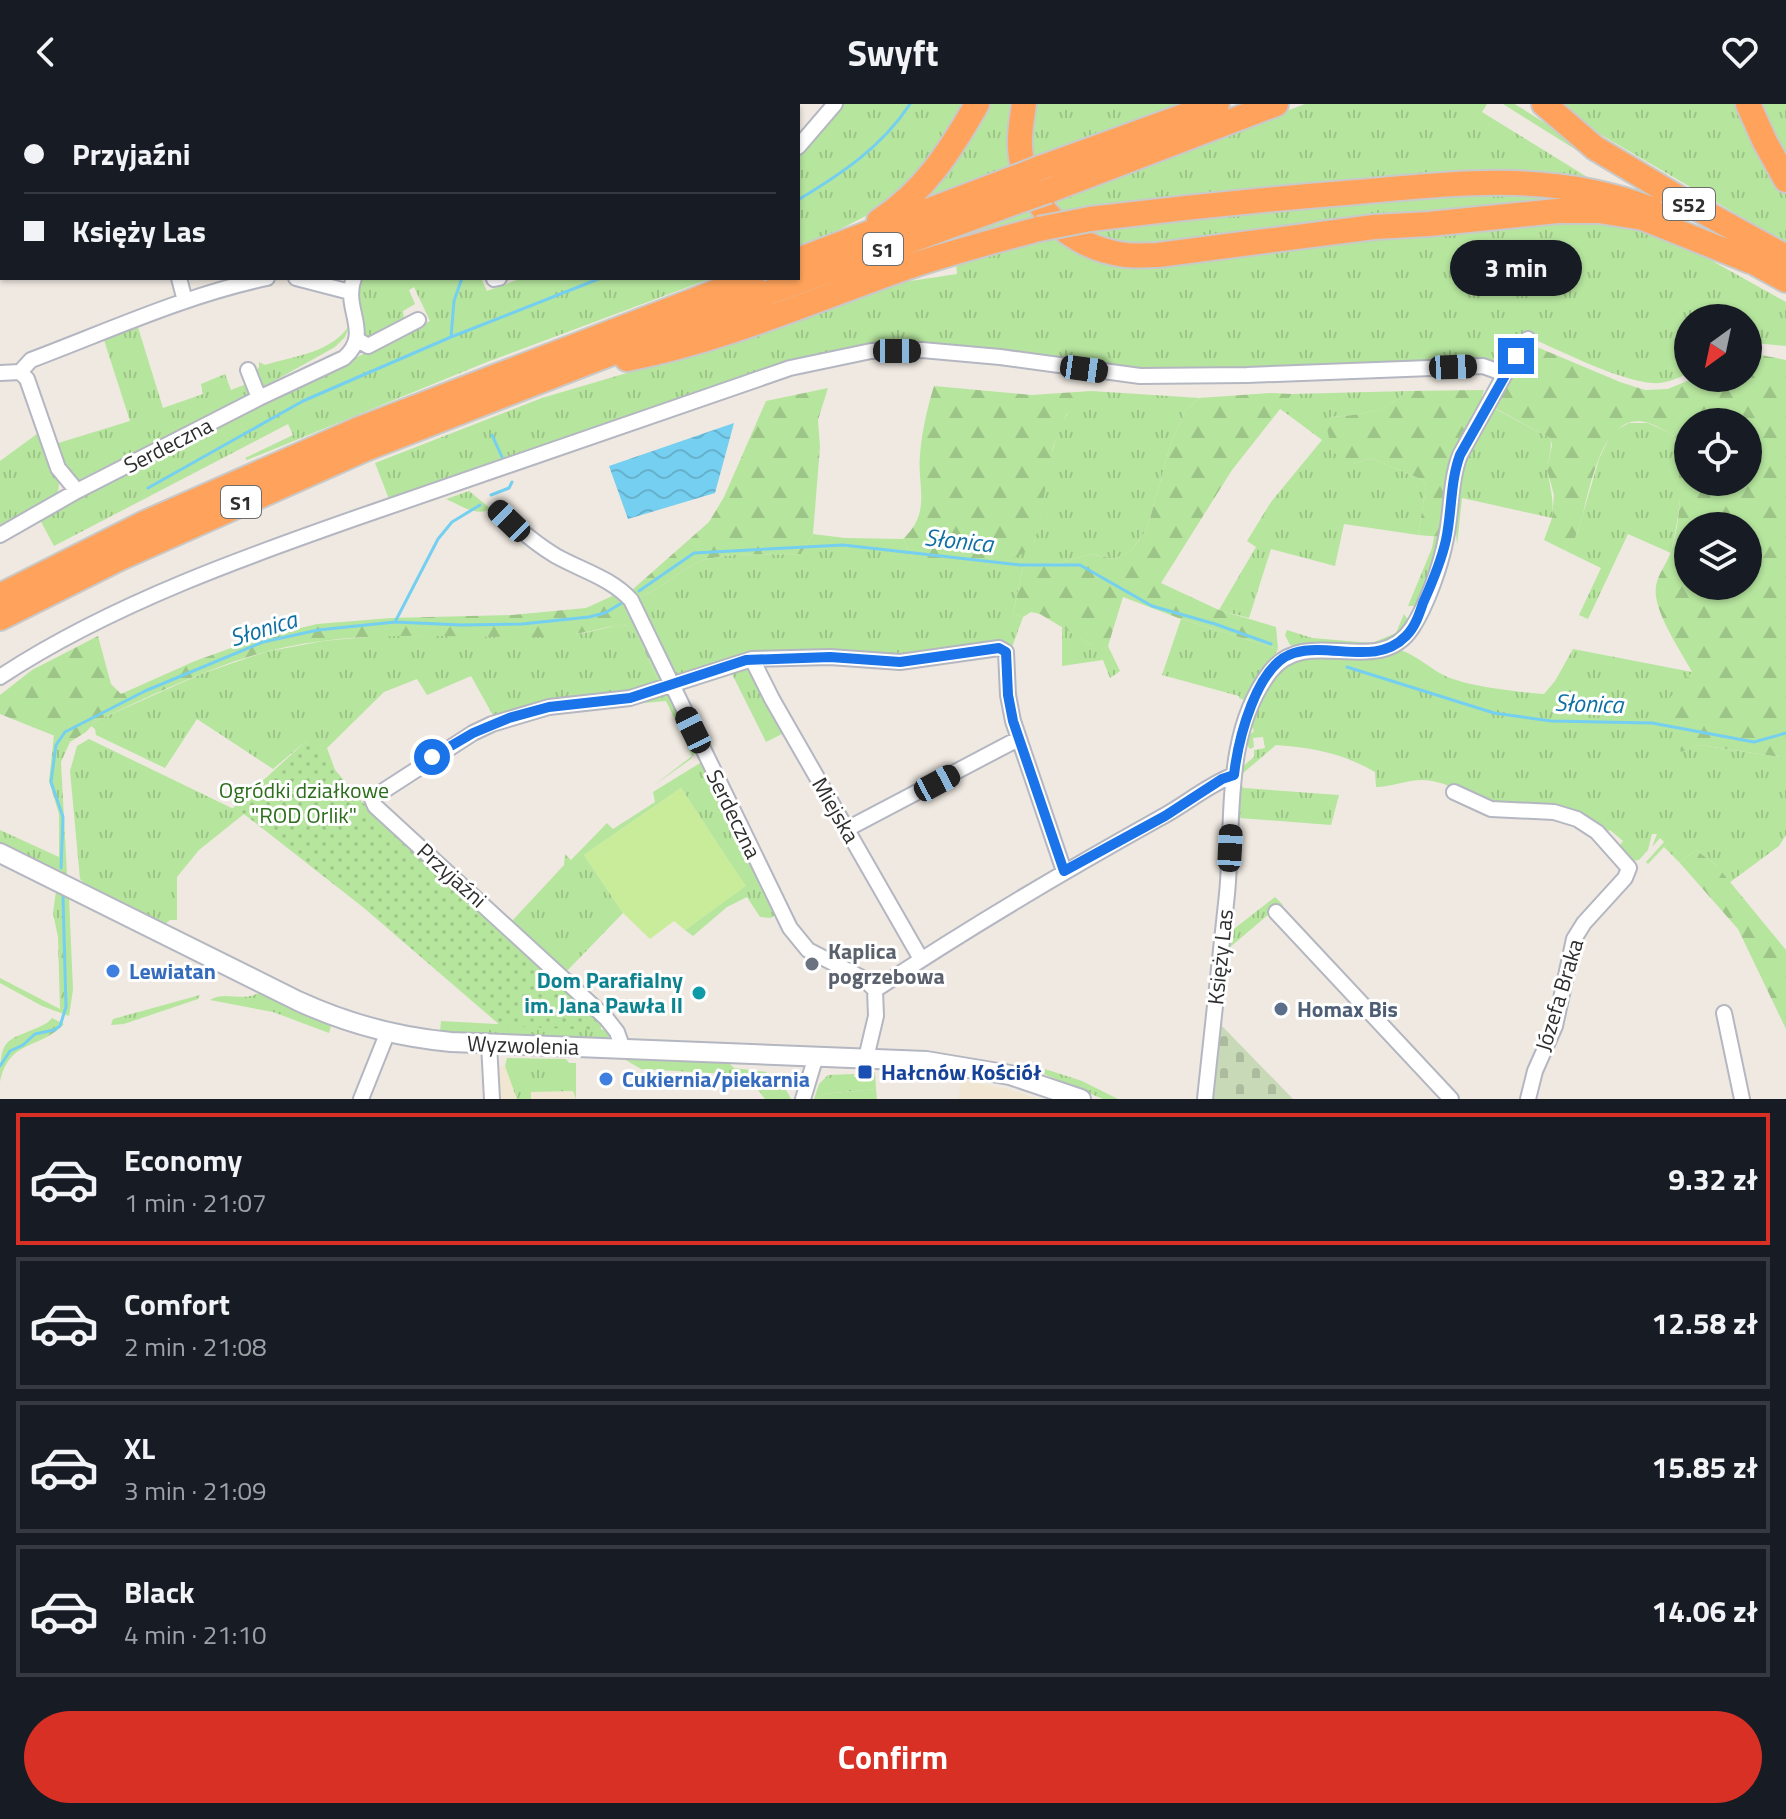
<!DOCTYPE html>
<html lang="en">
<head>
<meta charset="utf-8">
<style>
  body { margin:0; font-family:"Titillium Web",sans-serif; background:#20242c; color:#f1f3f6; height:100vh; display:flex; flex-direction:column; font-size:30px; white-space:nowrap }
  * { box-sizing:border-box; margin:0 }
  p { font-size:26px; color:#9ea1a6 }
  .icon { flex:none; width:44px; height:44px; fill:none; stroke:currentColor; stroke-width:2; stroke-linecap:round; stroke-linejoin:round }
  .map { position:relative; height:995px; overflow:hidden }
  .drawer { display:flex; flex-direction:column; background:#171b24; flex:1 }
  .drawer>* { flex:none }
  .banner { position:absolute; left:0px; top:0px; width:800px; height:176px; box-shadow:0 2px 6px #0004; display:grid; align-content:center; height:176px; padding:0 24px; background:#171b24 }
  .needle { width:52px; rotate:213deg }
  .buttons { position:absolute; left:1674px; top:200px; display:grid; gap:16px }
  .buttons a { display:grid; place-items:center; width:88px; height:88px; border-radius:50%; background:#171b24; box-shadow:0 2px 6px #0004; font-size:40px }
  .end { position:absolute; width:36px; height:36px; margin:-18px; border:10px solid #1a73e8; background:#fff; box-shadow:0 0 0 4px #fff }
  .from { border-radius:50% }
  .bubble { position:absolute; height:56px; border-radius:28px; background:#171b24; box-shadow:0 2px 6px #0004; font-size:26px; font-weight:700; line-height:56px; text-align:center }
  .car { position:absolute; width:24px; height:48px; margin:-24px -12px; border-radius:10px; box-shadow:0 0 6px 2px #0007; background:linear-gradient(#222 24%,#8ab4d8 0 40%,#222 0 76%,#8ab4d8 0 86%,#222 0) }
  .banner b { display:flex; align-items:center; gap:28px; height:76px; font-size:30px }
  .banner b+b { border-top:2px solid #363941 }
  .banner i { width:20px; height:20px; background:#f1f3f6 }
  ul { padding:14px 0 0; list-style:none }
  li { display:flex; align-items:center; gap:24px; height:132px; margin:0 16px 12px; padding:0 8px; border:4px solid #363941; border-radius:0px }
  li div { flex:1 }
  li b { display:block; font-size:30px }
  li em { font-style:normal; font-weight:700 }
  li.on { border-color:#d93025 }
  li>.icon { width:72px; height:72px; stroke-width:1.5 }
  .cta { display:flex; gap:16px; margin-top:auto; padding:16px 24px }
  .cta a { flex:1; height:92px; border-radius:48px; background:#d93025; color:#fff; font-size:32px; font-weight:700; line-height:92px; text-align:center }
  header { display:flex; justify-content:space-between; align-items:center; height:104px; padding:0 24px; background:#171b24; font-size:36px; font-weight:700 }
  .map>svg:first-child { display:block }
</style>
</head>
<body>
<header><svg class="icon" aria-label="back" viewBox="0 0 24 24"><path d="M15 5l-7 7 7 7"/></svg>Swyft<svg class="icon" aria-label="heart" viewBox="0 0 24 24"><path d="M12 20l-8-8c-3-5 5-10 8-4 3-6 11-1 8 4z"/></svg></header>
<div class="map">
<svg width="1786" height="995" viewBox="0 0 1786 995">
  <defs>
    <pattern id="grass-tufts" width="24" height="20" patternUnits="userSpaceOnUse" patternTransform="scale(2)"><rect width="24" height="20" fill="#b6e59e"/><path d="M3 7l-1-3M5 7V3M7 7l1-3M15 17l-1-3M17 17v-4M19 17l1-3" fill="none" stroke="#9dc588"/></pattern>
    <pattern id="forest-firs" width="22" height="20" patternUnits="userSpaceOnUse" patternTransform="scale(2)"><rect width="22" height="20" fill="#b6e59e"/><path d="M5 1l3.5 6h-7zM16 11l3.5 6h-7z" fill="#9dc588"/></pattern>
    <pattern id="cemetery-stones" width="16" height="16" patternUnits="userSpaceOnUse" patternTransform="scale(2)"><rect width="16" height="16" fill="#c8d9b8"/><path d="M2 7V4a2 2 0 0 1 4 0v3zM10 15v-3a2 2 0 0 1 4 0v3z" fill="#acbb9e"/></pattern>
    <pattern id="garden-dots" width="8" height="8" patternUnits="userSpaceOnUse" patternTransform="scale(2)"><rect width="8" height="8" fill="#b6e59e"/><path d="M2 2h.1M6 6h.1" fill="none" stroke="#9dc588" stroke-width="1.8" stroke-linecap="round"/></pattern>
    <pattern id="water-waves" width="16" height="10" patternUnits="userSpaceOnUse" patternTransform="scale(2)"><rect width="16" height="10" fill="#75cff0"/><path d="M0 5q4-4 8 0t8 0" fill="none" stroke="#66b2ce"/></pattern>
  </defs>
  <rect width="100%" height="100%" fill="#efe9e1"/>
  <path fill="#f0e6d1" d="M576,959V995H499L497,962Z
    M962,976L1007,985L1039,995H958Z"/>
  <path fill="url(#grass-tufts)" d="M841,0H972L954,31L885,102L831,130L798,142V50Z
    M987,0H1019L1016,60L910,102Z
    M1033,0H1182L1037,56L1055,94L1305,0H1487L1482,8L1597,79L1494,86L1590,98L1143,143L1085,131L1039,86L1026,34Z
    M1503,0H1515L1767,159L1642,87Z
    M1558,0H1743L1786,88V139L1598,29Z
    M1755,0H1786V63Z
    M1033,101L1045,115L665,240Z
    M1556,112L1614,114L1673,135L1786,198V242L1755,239L1748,241V214H1688V269C1677,275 1665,280 1652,279C1621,277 1563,248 1533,235L1535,232L1529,227L1507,257L1208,268L1139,265L887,241L843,245L807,256L389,395L375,359L542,294L725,240L897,179L957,170L956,157L1063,131L1098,150Z
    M360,174H481L487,187L522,174H712L487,258L247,356L245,354L293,331L288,320L54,442L39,414L223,319L430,217L414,183L409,186L415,200L403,207L404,216L372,236L366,234L355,195Z
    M137,220L163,304L203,290L201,280L225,270L231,286L249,279L253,289L75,378L68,373L55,340L130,317L103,233Z
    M350,220L345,233L335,243L258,286L253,272L259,263V258L265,261C297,251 332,249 350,220Z
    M1091,287L1200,294L1185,307L1171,339L1147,425L1131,447L1114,455L1090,450L1060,459L1023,463L1013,510L1023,513L1011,546L915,554L856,552L838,546L821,551L676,576L632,494C659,491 679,462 708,455C732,448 775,451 801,450L813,430L845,434L903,435L913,455L1033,442C1046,401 1044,353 1065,314C1070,304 1082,295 1091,287Z
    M1408,287C1381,310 1365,310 1330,313L1354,360L1371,354L1423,376L1426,383L1418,431L1344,420L1335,462L1271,445L1249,514L1219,506L1256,443L1247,437L1271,398L1322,336L1279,304L1292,290Z
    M1490,302L1550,334C1553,345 1547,356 1548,367C1550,387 1554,391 1552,414L1462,394L1457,441L1456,428L1452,425L1459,365Z
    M1629,319H1648L1672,330C1685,380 1681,400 1671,449L1628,430L1588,515L1579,511L1601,464L1564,446L1577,430L1599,355L1612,328Z
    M41,327L59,378L58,389L0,421V357Z
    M469,387L491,405C476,413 460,401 446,395Z
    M1434,433H1441L1419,500L1416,502H1408L1432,444Z
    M1404,510L1410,519C1382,556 1337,540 1296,542L1290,541L1285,531L1287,526L1312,534L1372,539L1396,529Z
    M1181,515L1278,545L1249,598L1239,594V592L1162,571Z
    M619,521L628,522L639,535L660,580L643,587L495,615L471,572L427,591L417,575L384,588L327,644L335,666L361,697L305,638L273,665L197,615L165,664L96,631L95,625L91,622L96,617L201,570L265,548L323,537L389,531L541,533L584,529Z
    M1062,523L1093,542H1108L1120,567L1110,574L1103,556L1062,562Z
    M1395,545C1415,548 1431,567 1450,574C1474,583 1518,588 1544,590L1555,577L1573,545L1692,568L1681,647L1700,641L1786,654V731L1779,742L1729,779L1716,761L1696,746L1679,758L1664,743L1648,760L1646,758L1664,738L1660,734L1652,743L1657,730H1652L1648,746L1639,756L1632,757L1618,744L1623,737L1610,726L1605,729L1560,702L1526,699L1523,702C1515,703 1505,704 1498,702C1475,696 1455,681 1432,677C1412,673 1395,683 1376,683L1375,668C1342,649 1314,644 1276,641L1242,670V663L1254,653V646L1265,644L1263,633L1253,634L1254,643L1250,645L1245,637L1246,634L1254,627L1249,617L1271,576L1289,556Z
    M747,559L786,628L766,638L730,566L681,583L691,602L686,604L678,582Z
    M665,589L672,590L693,634L696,648L691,655L653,682L692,652L666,597L613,602Z
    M54,631L70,638L61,658L67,770L65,772L0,741V726L59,753V710L49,677Z
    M89,635L244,710L199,746L177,773V816H170L165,820L88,783L80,775L70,667L77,642Z
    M700,659L703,660L776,810L771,814L760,813L747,793L727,803L693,832L685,826L745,782L681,684L584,751L623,809L565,869L512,817L564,761L565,750L571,756L607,719L613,725L655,698L653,688Z
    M1241,681L1244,684L1339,691L1331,721L1239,714L1237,737L1238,694Z
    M56,787L69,793L73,886L69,912L42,902L0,879V874L60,905L58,833L53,809Z
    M1275,793L1283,801L1280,804L1416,966L1269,810L1229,844L1228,848L1225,846L1230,828Z
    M260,888L331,922L329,929L273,908L210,896C225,886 244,899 260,888Z
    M200,891L198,895L124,920L111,921L113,915Z
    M441,917L609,926L613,931L607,935L453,930L440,928Z
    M507,954L566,955L569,959H576V995L573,987L531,988V995H517L505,962Z
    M624,955L729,959L734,964L767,968L754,983L745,980V971L641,965Z
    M1045,965L1082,977L1118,995H1103L1044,970Z
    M872,968H875L876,985L823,990L821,995H814L819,980L828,971L854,970V973H871Z
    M773,971L784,982L791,995H765L758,986Z"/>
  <path fill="url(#forest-firs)" fill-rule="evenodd" d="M1532,241L1620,278L1645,286L1668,285L1694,274H1748V250L1751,249L1786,256V654L1700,641L1681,648L1667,597L1692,568C1681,547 1652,506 1656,482C1658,470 1667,459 1671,448C1683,407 1682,371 1672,330C1665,327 1657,322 1649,319C1598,304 1590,394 1578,426C1576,434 1569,440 1564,446L1544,436L1552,414L1554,391L1547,365L1552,341L1550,334L1491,302ZM1688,318H1748V378H1688ZM1688,422H1748V482H1688Z
    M934,282L1032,291L1091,287L1066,311L1053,343L1038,425L1033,442L1019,452L989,464L913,455L903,435C932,408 917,383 920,351C922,327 927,305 934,282Z
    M828,284L818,316L820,343L813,430L801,450C775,451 732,448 708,455C679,462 659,491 632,494V486L709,418L724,393L766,297Z
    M1484,286L1441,433L1418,431L1426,383L1423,376L1371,354L1354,360L1341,357L1331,344L1326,319L1330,313C1364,310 1381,310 1408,287Z
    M1270,289L1292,290L1232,366L1161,479L1219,506L1276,523L1278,545L1181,515L1123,493L1108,542H1093L1040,510L1031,508L1023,513L1013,510L1023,463L1060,459L1090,450L1114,455L1131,447L1147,425L1171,339L1185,307L1200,294Z
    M619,489L665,578L660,580L639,535L628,522C614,520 600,526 586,528C571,531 553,533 538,533C446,534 355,524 265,548C206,564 151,592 96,617L86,628L70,638L0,610V591L32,566L98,532L111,580L121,590L195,557L259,534L317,520L391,514L512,511L586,504Z
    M1696,746L1716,761L1786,846V925L1738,825L1679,758Z
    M52,914L64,920C39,946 9,935 0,978C0,928 8,939 47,919Z"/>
  <path fill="url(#cemetery-stones)" d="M1222,922L1293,995H1210L1217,932Z"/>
  <path fill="#b6e59e" d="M876,985L877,995H821L823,990Z"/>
  <path fill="url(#garden-dots)" d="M305,638L335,666L361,697L464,787L601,915V926L501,922L364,804L244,710L232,705Z"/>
  <path fill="#c9ec9a" d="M681,684L746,782L685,826L674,817L650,835L623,809L584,751Z"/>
  <path fill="url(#water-waves)" d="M734,319L715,389L628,415L609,362Z"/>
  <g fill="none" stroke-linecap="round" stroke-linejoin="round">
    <path stroke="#75cff0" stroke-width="3" d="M476,2L478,0
      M798,96C841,70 882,43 910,0
      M451,233L454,197L462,174
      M492,331L502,353
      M148,384L303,297L451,233L601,174
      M491,391L509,384L512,378
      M639,487L694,449L843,441L1020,461H1080L1152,502L1215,520L1271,540
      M395,518L438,435L452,418L480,401
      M1347,563L1494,609L1551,617L1652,619L1754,638L1786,629
      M61,764L63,713L51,678L56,641L65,628L145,587L263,538L318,526L395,518L462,521L522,520L589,513L605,509L625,497
      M0,962L10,947L23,941L35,930L54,926L60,922L66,903L63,793"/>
    <g stroke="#b4b7c1" stroke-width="18">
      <path id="street" d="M432,2L433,0
        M798,43L835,0
        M179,174L185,197
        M296,174L350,188
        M494,175L499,174
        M358,236L368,242L418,216
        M248,266L259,294
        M20,268L31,256C108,227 186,191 267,174
        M0,269L20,268L27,275L58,364L77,387
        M498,406C516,423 534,439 556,452C581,466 611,474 631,496L790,824L808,846L864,875L875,886L876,912L866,954
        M0,431L77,387L259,294L344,254C373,229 342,205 354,174
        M752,555L772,595L921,855
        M0,573C110,500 252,450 376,407C514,358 652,311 790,264L871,247L922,246L1000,253L1140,272L1247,271L1483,262L1505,270
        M1454,688L1491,705L1554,708L1577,715L1597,728L1629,764L1625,774L1584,819L1574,835L1555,922L1535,967L1528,995
        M847,725L1018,635
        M1276,808L1451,995
        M875,886C968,824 1063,768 1160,714C1185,701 1207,681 1234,671
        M1724,909L1742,995
        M489,940L492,995
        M623,945L617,928L606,914L375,702L372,695L374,693L473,629L492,620L549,603L630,594L752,555L830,553L900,558L999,544L1006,548L1008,591L1013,617L1064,767
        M361,995L387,930
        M803,995L816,952
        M1205,995C1212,927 1220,859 1227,790C1234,717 1223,630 1270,568C1307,519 1378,576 1412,524C1427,501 1441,461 1446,434C1452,406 1450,377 1460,351L1505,270L1528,235"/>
    </g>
    <g stroke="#b4b7c1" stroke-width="22">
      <path id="secondary" d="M0,749L298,897C348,920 396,933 451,938L926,957L1010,971L1081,995"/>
    </g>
    <g stroke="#c9c9c9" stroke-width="28">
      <path id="highway" d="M1024,0C1022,14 1019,29 1020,44C1024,101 1070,144 1126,151C1136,152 1147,151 1158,151L1374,123L1429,120L1557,107H1599L1643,114L1750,157
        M1544,0L1595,44L1682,96L1786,153
        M1748,0L1765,38L1786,76
        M1040,64L1217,0
        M1048,87L1276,0
        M1090,115C1179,104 1268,95 1357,88C1457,79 1555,67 1651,105
        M879,117C925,87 950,47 977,0
        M1737,149L1786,176
        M798,156L1009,76
        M627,255C723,236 812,197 905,164C948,149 994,137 1039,125
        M0,492L145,419L357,326L752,174
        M0,514L120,454L365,345L751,195L1016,98"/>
    </g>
    <use href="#street" stroke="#fff" stroke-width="14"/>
    <use href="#secondary" stroke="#fff" stroke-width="18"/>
    <use href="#highway" stroke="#ffa35c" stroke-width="24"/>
    <g stroke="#c9c9c9" stroke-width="28" stroke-linecap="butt">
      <path id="highway-bridge" d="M1009,76L1040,64
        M1016,98L1048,87
        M1039,125L1090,115"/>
    </g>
    <use href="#highway-bridge" stroke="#ffa35c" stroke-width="24"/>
  </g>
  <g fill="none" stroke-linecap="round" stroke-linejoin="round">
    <path stroke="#1a73e8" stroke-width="10" d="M432,653L473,629L509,614L549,603L630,594L746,556L830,553L900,558L999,544L1006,548L1008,591L1013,617L1064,767L1165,712L1222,675L1234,671C1238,637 1256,560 1294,549C1331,538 1376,563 1406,532C1415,523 1419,511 1423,499C1432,479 1441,458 1446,436C1452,408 1450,378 1460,351L1516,252"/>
  </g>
  <circle fill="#6b7280" stroke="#fff" stroke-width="3" cx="812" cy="860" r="8"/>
  <g fill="#3f7fe0" stroke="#fff" stroke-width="3">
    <circle cx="113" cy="867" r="8"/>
    <circle cx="606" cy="975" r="8"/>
  </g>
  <circle fill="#0f9aa8" stroke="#fff" stroke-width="3" cx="699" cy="889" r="8"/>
  <circle fill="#5c6f8a" stroke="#fff" stroke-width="3" cx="1281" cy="905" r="8"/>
  <rect fill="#1a4fb4" stroke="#fff" stroke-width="3" x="857" y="960" width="16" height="16" rx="4"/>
  <g text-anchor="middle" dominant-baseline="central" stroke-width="6" stroke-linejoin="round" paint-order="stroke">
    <g fill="#fff" stroke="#6d6d6d" stroke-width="2">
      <rect x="1663" y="84" width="52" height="32" rx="6"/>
      <rect x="863" y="129" width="40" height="32" rx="6"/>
      <rect x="221" y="382" width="40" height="32" rx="6"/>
    </g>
    <g font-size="20" font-weight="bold" fill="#2e2e2e">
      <text x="1689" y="100">S52</text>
      <text x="883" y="145">S1</text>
      <text x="241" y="398">S1</text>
    </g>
    <g font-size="22" fill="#2e2e2e" stroke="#fff">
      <text transform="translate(168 341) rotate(-27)">Serdeczna</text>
      <text transform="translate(836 706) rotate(60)">Miejska</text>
      <text transform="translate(734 710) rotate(64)">Serdeczna</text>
      <text transform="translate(452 771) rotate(42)">Przyjaźni</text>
      <text transform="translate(1220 853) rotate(-84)">Księży Las</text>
      <text transform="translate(1559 891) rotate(-73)">Józefa Braka</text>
      <text transform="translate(523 941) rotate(2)">Wyzwolenia</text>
    </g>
    <g font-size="22" fill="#2c6e1b" stroke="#fff">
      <text x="304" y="686">Ogródki działkowe<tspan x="304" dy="25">"ROD Orlik"</tspan></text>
    </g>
    <g font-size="22" font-weight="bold" fill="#5b616d" stroke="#fff" text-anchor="start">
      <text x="828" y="847">Kaplica<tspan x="828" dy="25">pogrzebowa</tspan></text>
    </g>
    <g font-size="22" font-weight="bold" fill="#366cbe" stroke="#fff" text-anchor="start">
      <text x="129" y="867">Lewiatan</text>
      <text x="622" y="975">Cukiernia/piekarnia</text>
    </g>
    <g font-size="22" font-weight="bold" fill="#0d838f" stroke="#fff" text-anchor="end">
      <text x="683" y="876">Dom Parafialny<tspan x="683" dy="25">im. Jana Pawła II</tspan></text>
    </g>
    <g font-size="22" font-weight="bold" fill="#4e5e75" stroke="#fff" text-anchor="start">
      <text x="1297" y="905">Homax Bis</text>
    </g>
    <g font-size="22" font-weight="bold" fill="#164399" stroke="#fff" text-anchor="start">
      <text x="881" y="968">Hałcnów Kościół</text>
    </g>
    <g font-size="24" font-style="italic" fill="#0d6fa3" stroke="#fff">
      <text transform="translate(959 436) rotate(6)">Słonica</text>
      <text transform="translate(263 524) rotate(-17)">Słonica</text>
      <text transform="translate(1589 599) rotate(2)">Słonica</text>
    </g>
  </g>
</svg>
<div class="buttons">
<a><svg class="needle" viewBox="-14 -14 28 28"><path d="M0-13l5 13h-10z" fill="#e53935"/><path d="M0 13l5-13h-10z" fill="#9ea1a6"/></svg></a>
<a><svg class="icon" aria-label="locate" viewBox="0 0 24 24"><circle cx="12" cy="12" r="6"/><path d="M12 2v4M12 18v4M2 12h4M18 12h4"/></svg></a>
<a><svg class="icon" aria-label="layers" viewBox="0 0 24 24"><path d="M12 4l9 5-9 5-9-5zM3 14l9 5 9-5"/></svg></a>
</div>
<i class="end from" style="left:432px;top:653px"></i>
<i class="end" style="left:1516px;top:252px"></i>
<div class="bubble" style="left:1450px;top:136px;width:132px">3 min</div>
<i class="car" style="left:897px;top:247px;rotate:90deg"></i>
<i class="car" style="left:1453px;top:263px;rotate:88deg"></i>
<i class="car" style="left:1084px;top:265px;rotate:98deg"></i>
<i class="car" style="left:509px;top:417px;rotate:314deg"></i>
<i class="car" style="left:693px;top:626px;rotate:334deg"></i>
<i class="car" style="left:937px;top:679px;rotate:62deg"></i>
<i class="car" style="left:1230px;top:744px;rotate:3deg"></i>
<div class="banner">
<b><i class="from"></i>Przyjaźni</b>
<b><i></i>Księży Las</b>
</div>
</div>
<section class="drawer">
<ul>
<li class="on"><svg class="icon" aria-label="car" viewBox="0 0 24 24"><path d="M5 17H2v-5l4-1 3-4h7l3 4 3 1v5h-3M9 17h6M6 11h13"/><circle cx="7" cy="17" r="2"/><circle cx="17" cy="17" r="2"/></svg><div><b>Economy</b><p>1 min · 21:07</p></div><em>9.32 zł</em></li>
<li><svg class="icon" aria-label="car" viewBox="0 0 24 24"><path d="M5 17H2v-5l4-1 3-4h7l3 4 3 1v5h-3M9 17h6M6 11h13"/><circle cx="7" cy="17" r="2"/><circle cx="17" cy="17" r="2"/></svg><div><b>Comfort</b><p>2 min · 21:08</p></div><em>12.58 zł</em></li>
<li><svg class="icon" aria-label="car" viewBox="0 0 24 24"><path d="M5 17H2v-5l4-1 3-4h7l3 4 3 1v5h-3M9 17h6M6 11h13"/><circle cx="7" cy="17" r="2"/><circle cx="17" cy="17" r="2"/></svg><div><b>XL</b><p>3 min · 21:09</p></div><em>15.85 zł</em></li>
<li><svg class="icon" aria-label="car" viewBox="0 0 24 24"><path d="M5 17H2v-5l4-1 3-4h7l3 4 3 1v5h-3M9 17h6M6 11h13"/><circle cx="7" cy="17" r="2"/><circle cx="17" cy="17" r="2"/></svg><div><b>Black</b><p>4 min · 21:10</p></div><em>14.06 zł</em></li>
</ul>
<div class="cta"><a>Confirm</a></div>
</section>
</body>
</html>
